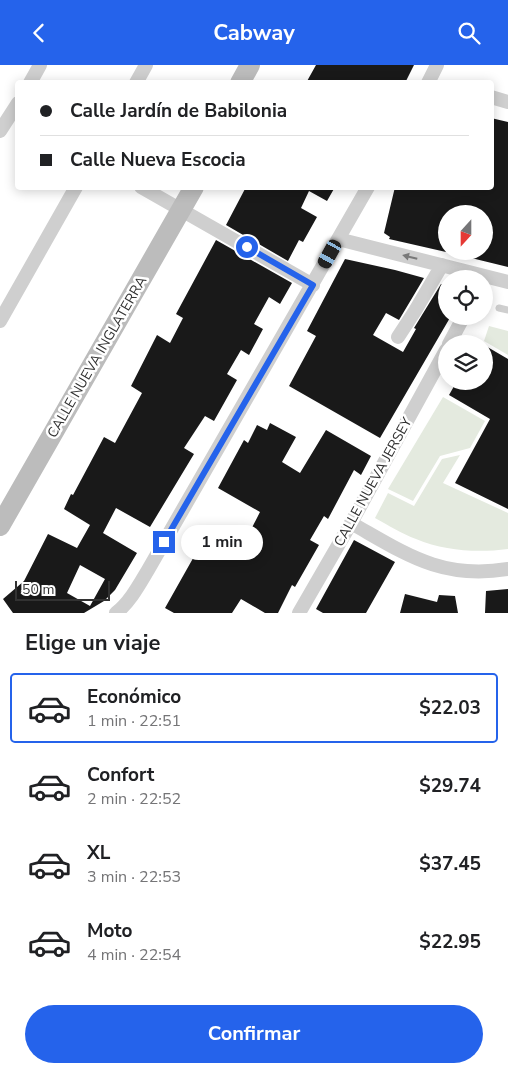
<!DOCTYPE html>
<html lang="es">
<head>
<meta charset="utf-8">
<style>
  body { margin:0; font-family:"Nunito Sans",sans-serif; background:#f2f2f2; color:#202124; height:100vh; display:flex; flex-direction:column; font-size:19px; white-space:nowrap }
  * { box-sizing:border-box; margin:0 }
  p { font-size:16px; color:#757577 }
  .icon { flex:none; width:28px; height:28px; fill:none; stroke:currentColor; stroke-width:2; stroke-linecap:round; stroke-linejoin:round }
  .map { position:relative; height:548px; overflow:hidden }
  .side { display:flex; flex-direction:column; background:#fff; flex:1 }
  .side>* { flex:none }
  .guide { position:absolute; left:15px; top:15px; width:479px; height:110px; border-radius:5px; box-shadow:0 2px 12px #0003; display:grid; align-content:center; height:110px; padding:0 25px; background:#fff }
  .needle { width:32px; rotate:201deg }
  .fabs { position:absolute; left:438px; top:140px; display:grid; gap:10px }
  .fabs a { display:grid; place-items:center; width:55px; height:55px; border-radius:50%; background:#fff; box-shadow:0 2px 12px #0003; font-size:25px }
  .scale { position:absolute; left:15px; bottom:12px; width:95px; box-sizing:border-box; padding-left:5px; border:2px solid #323232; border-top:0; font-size:14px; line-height:18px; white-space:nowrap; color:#323232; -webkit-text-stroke:4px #fff; paint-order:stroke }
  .end { position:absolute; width:22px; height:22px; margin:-11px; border:6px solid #2563eb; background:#fff; box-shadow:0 0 0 2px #fff }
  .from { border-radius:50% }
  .bubble { position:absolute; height:35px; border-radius:18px; background:#fff; box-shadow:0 2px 12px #0003; font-size:16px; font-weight:700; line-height:35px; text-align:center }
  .car { position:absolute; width:15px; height:30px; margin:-15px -8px; border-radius:6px; box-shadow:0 0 4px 1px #0007; background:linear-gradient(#222 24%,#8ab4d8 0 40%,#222 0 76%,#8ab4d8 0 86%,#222 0) }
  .guide b { display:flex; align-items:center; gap:18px; height:48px; font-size:19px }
  .guide b+b { border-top:1px solid #e0e0e0 }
  .guide i { width:12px; height:12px; background:#202124 }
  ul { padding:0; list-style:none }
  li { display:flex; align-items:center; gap:15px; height:70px; margin:0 10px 8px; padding:0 15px; border:2px solid transparent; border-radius:5px }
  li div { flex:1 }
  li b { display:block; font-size:19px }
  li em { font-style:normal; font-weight:700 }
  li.active { border-color:#2563eb }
  li>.icon { width:45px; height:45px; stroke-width:1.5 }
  h2 { padding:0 25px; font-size:22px; line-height:60px }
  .primary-button { display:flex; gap:10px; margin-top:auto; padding:10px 25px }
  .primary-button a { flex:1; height:58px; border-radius:30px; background:#2563eb; color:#fff; font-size:20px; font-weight:700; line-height:58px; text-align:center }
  header { display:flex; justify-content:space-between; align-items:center; height:65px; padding:0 25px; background:#2563eb; color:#fff; font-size:22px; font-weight:700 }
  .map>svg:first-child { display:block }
</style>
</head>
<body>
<header><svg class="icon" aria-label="back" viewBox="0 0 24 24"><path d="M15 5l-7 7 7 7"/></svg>Cabway<svg class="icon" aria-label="search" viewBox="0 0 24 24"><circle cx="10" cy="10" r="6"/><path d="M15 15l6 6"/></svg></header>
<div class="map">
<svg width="508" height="548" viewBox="0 0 508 548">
  <rect width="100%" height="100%" fill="#fff"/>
  <path fill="#e4eadf" d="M489,261L508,266V290L484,276Z
    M443,332L485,356L470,383L440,391L413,436L388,424Z
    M460,390L443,418L508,448V484C477,488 445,486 416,474C402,469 388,460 375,453L388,428L414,441L442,394Z"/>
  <path fill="#191919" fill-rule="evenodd" d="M316,0H414L405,18H306Z
    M491,53L508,57V202L459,190L460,186H484V149H446V187L389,174L390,172L384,168L395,122H491Z
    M246,122H335L327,136L309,126L301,143L317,152L303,177L299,175L288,196L226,160Z
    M216,175L292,218L280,239L269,232L254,259L263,264L249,290L241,285L227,309L237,315L214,356L205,351L184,383L194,389L150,462L116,443L103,468L137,488L115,525L104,536L84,548H13L3,534L24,516L48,469L77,483L90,460L64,444L71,429L73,430L104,372L115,378L142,328L131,321L157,270L170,278L183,253L176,249ZM80,500L105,514L90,541L67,528Z
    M345,194L395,205L424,213L399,255L386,248L373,270L403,287L416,264L414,263L441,219L446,220V251H451L380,373L289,321L316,271L307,266Z
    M484,280L508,294V444L455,418L490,354L449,330L457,316H484Z
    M270,358L296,372L282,397L300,408L326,365L371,391L361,410L354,405L328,454L324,451L310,475L319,480L295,522L292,520L278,548H265L241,534L232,548H174L165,543L205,472L238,490L260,447L218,423L244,375L248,378L257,360L267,365Z
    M354,475L395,497L366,548H323L316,544Z
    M508,524V548H485L486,526Z
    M405,529L437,537L439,530L455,531L458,548H400Z"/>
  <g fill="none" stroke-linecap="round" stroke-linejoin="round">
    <path stroke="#cfcfcf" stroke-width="7" d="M499,243L508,245"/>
    <path stroke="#cfcfcf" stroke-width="14" d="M30,18L40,0
      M136,18L146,0
      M428,18L437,0
      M491,32L508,37
      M0,66L18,38
      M141,122L313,220
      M338,174L508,217
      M0,256L76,122
      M398,272L415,246L442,200
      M449,279L464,251
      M351,458C406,489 441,515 508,504
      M116,548C130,537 139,520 148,505L368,122
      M299,548L351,458L446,285"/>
    <path stroke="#bcbcbc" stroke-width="20" d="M240,18L250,0
      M0,461L194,122"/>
  </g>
  <defs><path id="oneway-solid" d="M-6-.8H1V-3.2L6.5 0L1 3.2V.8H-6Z" transform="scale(1.25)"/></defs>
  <use fill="#797979" href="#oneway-solid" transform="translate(410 192) rotate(-166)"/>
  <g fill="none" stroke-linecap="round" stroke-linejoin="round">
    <path stroke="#2563eb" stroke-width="6" d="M164,477L313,220L247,182"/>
  </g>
  <g text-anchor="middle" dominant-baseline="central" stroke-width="5" stroke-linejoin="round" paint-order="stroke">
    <g font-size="14" fill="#323232" stroke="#fff">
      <text transform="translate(97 292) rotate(-60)">CALLE NUEVA INGLATERRA</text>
      <text transform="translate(373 417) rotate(-61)">CALLE NUEVA JERSEY</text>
    </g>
  </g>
</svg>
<div class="fabs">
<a><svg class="needle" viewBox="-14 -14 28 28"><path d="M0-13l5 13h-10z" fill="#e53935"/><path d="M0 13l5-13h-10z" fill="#757577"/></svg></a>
<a><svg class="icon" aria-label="locate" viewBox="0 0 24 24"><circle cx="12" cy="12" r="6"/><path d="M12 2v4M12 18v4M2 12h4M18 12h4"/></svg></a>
<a><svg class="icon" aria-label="layers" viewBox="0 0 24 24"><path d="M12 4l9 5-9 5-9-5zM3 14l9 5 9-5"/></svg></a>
</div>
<div class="scale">50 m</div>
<i class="end from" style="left:247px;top:182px"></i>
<i class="end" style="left:164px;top:477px"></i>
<div class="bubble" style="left:181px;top:460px;width:82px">1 min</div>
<i class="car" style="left:330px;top:189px;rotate:209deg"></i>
<div class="guide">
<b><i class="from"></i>Calle Jardín de Babilonia</b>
<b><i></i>Calle Nueva Escocia</b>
</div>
</div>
<section class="side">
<h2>Elige un viaje</h2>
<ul>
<li class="active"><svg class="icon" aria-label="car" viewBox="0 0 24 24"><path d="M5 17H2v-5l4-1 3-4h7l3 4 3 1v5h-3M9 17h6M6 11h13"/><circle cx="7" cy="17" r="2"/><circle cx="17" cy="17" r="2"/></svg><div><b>Económico</b><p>1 min · 22:51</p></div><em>$22.03</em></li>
<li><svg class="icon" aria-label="car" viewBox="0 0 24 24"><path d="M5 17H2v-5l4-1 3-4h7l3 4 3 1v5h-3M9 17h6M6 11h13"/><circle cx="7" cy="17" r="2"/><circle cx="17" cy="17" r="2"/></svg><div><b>Confort</b><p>2 min · 22:52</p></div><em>$29.74</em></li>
<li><svg class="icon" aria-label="car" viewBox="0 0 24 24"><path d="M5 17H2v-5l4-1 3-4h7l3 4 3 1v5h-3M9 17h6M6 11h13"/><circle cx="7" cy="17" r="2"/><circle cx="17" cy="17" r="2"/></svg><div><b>XL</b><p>3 min · 22:53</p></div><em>$37.45</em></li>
<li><svg class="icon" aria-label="car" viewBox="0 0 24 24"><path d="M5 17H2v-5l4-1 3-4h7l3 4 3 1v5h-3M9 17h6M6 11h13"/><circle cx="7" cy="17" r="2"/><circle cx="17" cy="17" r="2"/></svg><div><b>Moto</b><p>4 min · 22:54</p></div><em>$22.95</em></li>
</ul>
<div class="primary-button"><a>Confirmar</a></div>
</section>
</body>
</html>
